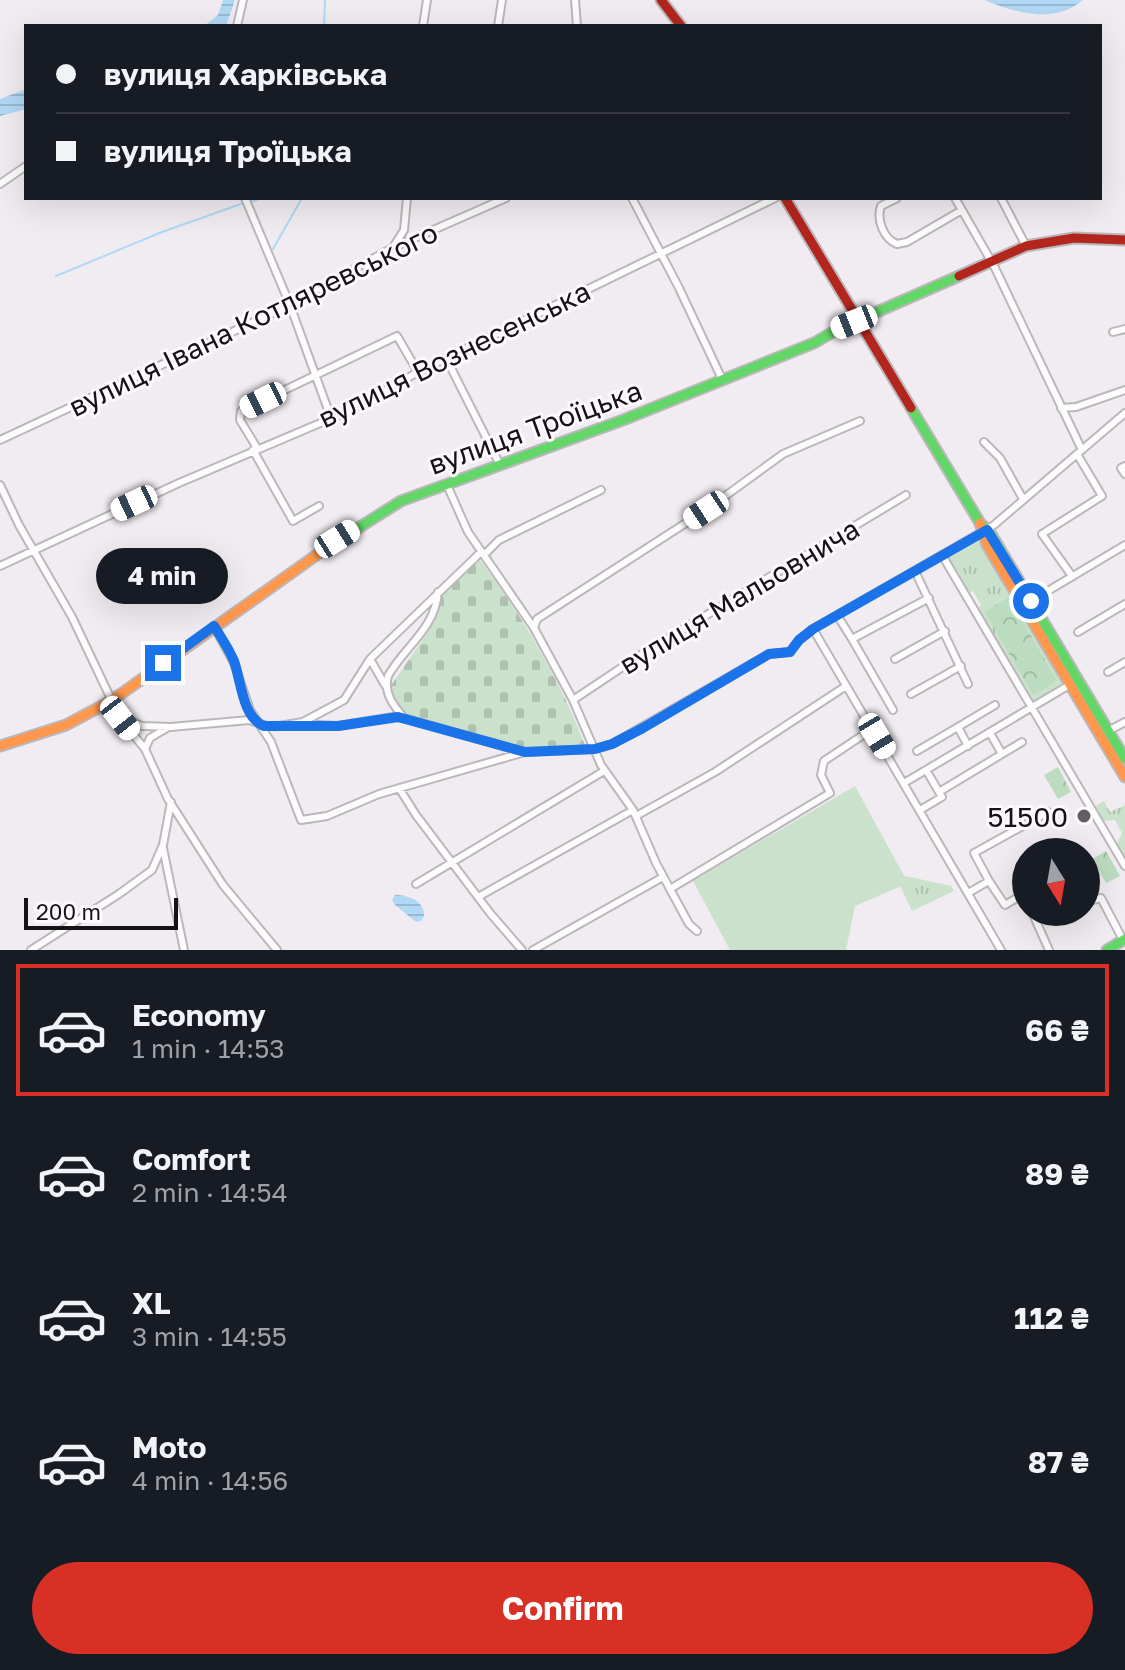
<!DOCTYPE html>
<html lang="en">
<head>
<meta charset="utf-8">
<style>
  body { margin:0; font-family:"Golos Text",sans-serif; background:#20242c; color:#f1f3f6; height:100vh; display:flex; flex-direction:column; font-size:30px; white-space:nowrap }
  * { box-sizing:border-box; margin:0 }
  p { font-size:26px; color:#9ea1a6 }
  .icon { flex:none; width:44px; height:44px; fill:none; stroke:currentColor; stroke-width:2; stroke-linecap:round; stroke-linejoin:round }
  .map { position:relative; height:950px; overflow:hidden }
  .details { display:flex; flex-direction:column; background:#171b24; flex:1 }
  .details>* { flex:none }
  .guide { position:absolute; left:24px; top:24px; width:1078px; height:176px; border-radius:0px; box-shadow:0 8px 32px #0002; display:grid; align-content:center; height:176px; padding:0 32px; background:#171b24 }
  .needle { width:52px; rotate:169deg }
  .buttons { position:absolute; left:1012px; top:838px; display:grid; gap:16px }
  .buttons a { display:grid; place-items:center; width:88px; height:88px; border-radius:50%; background:#171b24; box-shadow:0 8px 32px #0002; font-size:40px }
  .scale { position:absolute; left:24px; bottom:20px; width:154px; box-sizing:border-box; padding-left:8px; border:4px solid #151215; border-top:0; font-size:22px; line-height:28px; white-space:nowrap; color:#151215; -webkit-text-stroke:6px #fdf8fe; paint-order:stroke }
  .end { position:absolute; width:36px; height:36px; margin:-18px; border:10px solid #1a73e8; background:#fff; box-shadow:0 0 0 4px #fff }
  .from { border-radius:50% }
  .bubble { position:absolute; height:56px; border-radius:28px; background:#171b24; box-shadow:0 8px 32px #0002; font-size:26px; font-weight:700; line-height:56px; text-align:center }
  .car { position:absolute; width:24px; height:48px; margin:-24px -12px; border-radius:10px; box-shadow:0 0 6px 2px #0007; background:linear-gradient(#fff 24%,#345 0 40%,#fff 0 76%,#345 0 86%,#fff 0) }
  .guide b { display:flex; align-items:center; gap:28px; height:76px; font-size:30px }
  .guide b+b { border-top:2px solid #363941 }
  .guide i { width:20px; height:20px; background:#f1f3f6 }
  ul { padding:14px 0 0; list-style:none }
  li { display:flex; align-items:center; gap:24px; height:132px; margin:0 16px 12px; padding:0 16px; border:4px solid transparent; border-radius:0px }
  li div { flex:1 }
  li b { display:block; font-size:30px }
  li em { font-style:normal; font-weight:700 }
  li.current { border-color:#d93025 }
  li>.icon { width:72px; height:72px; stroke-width:1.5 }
  .button { display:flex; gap:16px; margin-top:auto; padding:16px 32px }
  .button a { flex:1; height:92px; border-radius:48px; background:#d93025; color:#fff; font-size:32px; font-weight:700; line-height:92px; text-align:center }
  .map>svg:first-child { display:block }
</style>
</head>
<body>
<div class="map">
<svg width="1125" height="950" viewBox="0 0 1125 950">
  <defs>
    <pattern id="grass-tufts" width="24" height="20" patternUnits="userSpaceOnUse" patternTransform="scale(2)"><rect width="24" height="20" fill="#cae2cc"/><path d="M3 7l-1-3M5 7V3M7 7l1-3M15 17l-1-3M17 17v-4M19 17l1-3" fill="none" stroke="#adc1ae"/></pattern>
    <pattern id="forest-crowns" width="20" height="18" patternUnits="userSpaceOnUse" patternTransform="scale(2)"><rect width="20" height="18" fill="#bcdcbf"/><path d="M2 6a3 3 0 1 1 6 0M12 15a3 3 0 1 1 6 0" fill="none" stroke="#a1bca3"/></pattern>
    <pattern id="cemetery-stones" width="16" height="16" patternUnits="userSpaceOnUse" patternTransform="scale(2)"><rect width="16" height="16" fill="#cae2cc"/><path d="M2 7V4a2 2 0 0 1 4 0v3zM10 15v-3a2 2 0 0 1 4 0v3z" fill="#adc1ae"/></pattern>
    <pattern id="water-rules" width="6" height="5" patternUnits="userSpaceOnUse" patternTransform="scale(2)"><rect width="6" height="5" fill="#b1d9f5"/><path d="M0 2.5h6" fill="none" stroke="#97b9d1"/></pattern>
  </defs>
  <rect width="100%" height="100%" fill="#f1ecf1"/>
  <path fill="url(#grass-tufts)" d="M973,540H977L983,545L1063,679L1060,686L1035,703H1032L976,609L981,605L973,591L967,594L958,578L960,575L958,572L955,573L947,561L948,554Z
    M1104,801L1110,812L1125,805V865L1115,847L1122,833L1115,820L1102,821L1094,807Z
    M901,875L951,886L954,891L912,911L898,882Z"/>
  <path fill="url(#forest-crowns)" d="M1009,597L1057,681L1033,695L985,612Z
    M1058,767L1071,792L1058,799L1044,775Z
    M1106,851L1120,876L1106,883L1092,859Z"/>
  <path fill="url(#cemetery-stones)" d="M478,557C522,616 559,677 585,745L584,751L524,754L409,719C398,711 392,698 392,684L430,629L438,614L441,594Z"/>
  <path fill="#cae2cc" d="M855,786L908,883L855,906L846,950H730L693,881Z"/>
  <path fill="url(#water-rules)" d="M223,0H235L226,26H204L218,15Z
    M984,0H1083C1055,24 1016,13 984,0Z
    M26,89V109L0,116V99Z
    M395,895C408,895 425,901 424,916L421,921L416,922L395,905L392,900Z"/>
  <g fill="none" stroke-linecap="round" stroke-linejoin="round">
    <path stroke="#b1d9f5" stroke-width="2" d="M324,26L325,0
      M251,202L263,198
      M273,249L302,198
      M56,276L162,232L241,204"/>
    <g stroke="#bbb7bb" stroke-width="10">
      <path id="street" d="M575,0L577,26
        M237,26L243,0
        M423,26L427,0
        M498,26L502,0
        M0,184L26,166
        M245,198L290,305L331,418
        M632,198L679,288L722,379
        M897,198L881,206C876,220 884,239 897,244L907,242L962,210
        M955,198L994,266L1082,450
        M1001,198L1026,246
        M394,246L404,230L407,198
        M1113,332L1125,329
        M446,358L500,465
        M1061,408L1076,407L1125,390
        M0,440L290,305L392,248L506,198
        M984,442L1000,458L1023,499
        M257,448L240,420L241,411L397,336L418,372
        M253,450L293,521L319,506
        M1125,466L1121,468L1125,474
        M0,485L19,525L72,617L120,718L145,749L168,799L223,885L277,950
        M447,485L468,532L534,628L573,700L601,765L633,810L656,863L670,889
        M484,555L499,540L601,490
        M942,555L1125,866
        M0,566L179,483L351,410L418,372L775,198
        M915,571L968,684
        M1072,576L1042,534L1102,496L1077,454
        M438,592C435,629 405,646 388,676C383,693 394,706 404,718L524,752
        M1031,601L1125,545
        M837,615L852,639
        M214,626L234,663L250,710L271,742L301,820L327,816L379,794L525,752L595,749L612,744L769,654L790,652L799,640L813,629L994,525L1125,413
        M534,628L537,619L706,510L783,454L860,421
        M813,629L1001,950
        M1078,632L1125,604
        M370,659L385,685
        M895,659L945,631
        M1108,672L1125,662
        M911,694L961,666
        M573,700L645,652L906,495
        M893,710L852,639L929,598
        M121,717L142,726L171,727L249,720L267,726H279L303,722L344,700L370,659L481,552
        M301,724L338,726L393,717L404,718
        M1108,731L1125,722
        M968,746L958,727L995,705
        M145,749L150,738L167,728
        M917,751L958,727
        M1002,754L1022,742
        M904,783L1071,684
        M399,788L416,815L490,913L522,950
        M939,792L1002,754L990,733
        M920,810L942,797L926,770
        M636,816L715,772L846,686
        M163,848L184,950
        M989,881L1005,905L1022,895
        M416,884L604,771
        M1086,888L1093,900L1101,898L1123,940
        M968,893L989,881L974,853L1048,812
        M1026,893L1022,895L1026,903
        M478,897L633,810
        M1032,912L1049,950
        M697,931L689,924L670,889L830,793L821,775L824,761L872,729
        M31,950L119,894L152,870L163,845L171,802
        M533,950L663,877"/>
    </g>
    <g stroke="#bbb7bb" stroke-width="13">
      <path id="fast" d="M911,408L980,523L991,534L1125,759
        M325,549L401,501L623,420L814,343L838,329L959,276
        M1107,950L1125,939"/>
    </g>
    <g stroke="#bbb7bb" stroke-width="13">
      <path id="slow" d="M980,523L987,545L1125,777
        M0,746L66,725L111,701L325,549"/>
    </g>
    <g stroke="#bbb7bb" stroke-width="13">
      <path id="jam" d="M661,0L681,26
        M785,198L911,408
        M959,276L1026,246L1074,238L1125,240"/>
    </g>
    <use href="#street" stroke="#fdfcfd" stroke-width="6"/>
    <use href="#fast" stroke="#63d668" stroke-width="9"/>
    <use href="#slow" stroke="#ff974d" stroke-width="9"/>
    <use href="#jam" stroke="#b3261e" stroke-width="9"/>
  </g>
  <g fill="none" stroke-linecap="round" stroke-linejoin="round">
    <path stroke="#1a73e8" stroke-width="10" d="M163,663L214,626C221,637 229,649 234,661C241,680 242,717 264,726H338L398,717L525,752L595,749L612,744L643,728L769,654L790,652L799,640L813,629L987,530L1031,601"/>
  </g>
  <circle fill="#625e62" stroke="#fdf8fe" stroke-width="3" cx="1084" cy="816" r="8"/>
  <g text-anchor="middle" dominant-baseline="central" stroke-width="6" stroke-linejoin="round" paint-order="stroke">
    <g font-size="28" fill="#151215" stroke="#fdf8fe">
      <text transform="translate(253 319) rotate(-26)">вулиця Івана Котляревського</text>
      <text transform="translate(454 354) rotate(-26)">вулиця Вознесенська</text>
      <text transform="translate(535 427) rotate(-20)">вулиця Троїцька</text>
      <text transform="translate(739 596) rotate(-31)">вулиця Мальовнича</text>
    </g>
    <g font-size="28" fill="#151215" stroke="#fdf8fe" text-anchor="end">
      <text x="1068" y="816">51500</text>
    </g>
  </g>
</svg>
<div class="buttons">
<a><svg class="needle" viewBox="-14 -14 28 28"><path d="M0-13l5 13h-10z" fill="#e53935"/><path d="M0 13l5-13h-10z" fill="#9ea1a6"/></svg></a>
</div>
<div class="scale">200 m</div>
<i class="end from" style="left:1031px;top:601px"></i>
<i class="end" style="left:163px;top:663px"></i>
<div class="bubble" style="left:96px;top:548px;width:132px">4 min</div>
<i class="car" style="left:854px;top:322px;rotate:248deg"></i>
<i class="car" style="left:263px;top:400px;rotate:244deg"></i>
<i class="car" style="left:134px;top:503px;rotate:245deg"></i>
<i class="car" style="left:706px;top:510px;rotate:237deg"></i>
<i class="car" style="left:337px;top:539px;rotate:58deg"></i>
<i class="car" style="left:120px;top:718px;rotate:142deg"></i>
<i class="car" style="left:877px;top:736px;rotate:149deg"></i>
<div class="guide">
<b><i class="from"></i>вулиця Харківська</b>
<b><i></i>вулиця Троїцька</b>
</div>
</div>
<section class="details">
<ul>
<li class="current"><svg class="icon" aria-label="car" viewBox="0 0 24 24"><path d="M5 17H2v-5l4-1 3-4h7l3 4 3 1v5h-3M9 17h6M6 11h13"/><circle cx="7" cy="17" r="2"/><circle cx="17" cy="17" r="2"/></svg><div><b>Economy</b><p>1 min · 14:53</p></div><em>66 ₴</em></li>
<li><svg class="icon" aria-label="car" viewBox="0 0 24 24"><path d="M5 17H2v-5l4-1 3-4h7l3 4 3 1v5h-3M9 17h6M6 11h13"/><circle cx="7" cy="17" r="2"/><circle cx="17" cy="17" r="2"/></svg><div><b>Comfort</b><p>2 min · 14:54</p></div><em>89 ₴</em></li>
<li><svg class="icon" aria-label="car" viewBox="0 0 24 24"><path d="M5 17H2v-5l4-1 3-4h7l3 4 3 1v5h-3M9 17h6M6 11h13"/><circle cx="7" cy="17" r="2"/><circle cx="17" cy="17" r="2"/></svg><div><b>XL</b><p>3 min · 14:55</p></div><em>112 ₴</em></li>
<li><svg class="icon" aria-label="car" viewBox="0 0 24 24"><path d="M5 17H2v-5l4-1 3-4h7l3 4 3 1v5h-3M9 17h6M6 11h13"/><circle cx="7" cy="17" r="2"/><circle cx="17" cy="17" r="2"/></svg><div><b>Moto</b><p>4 min · 14:56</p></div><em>87 ₴</em></li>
</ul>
<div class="button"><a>Confirm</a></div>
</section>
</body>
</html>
